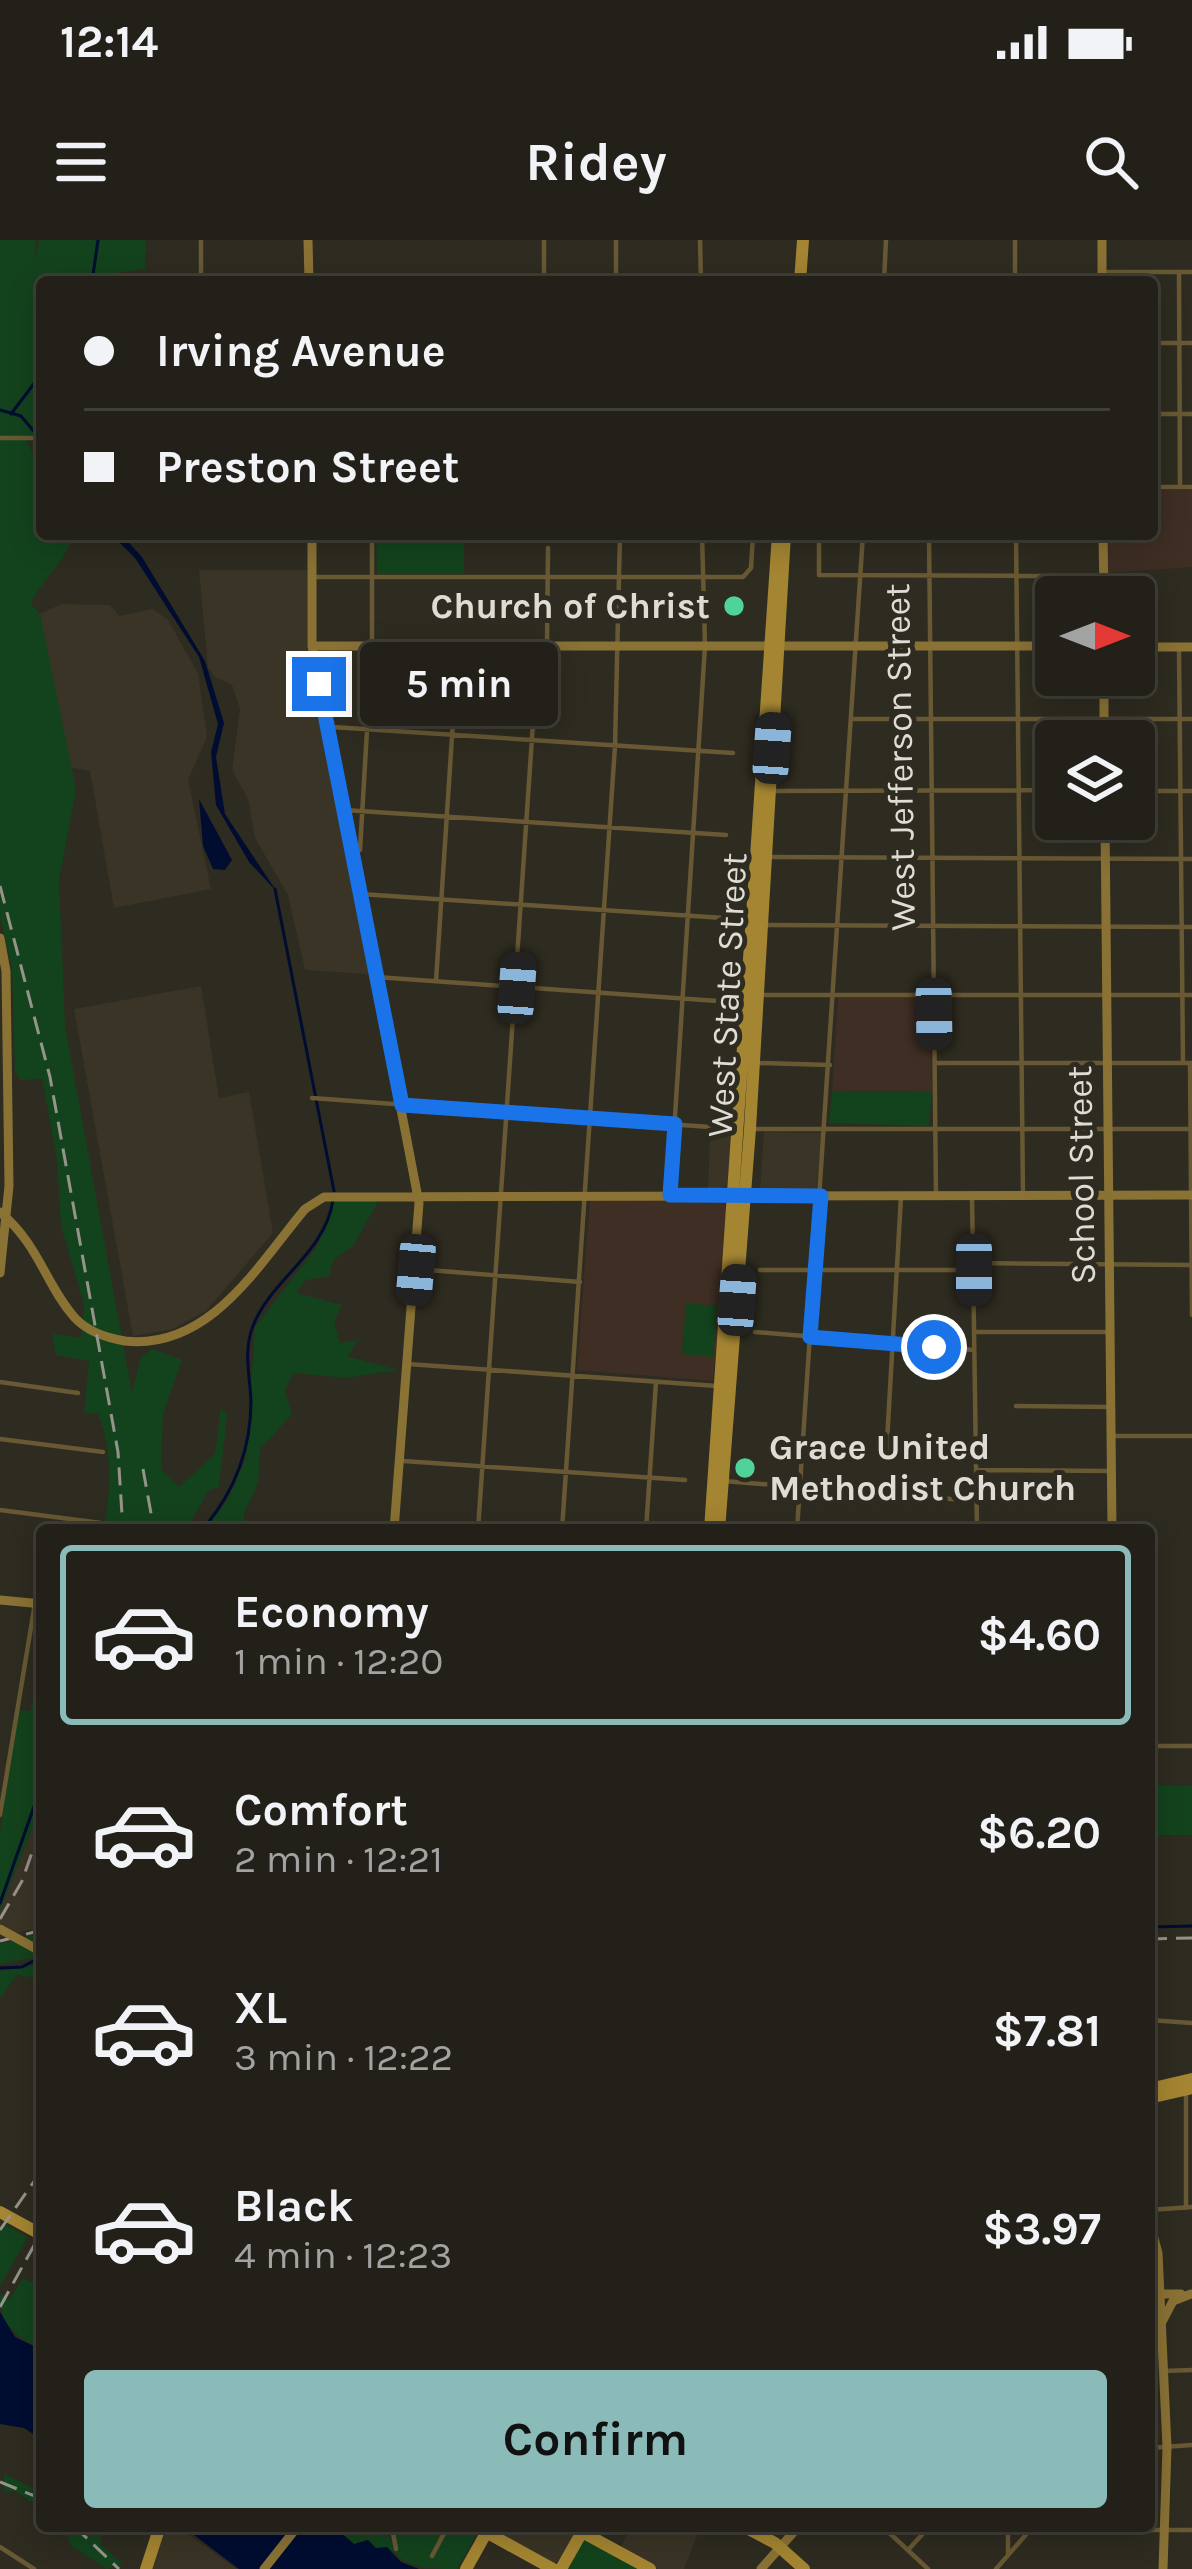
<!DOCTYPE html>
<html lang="en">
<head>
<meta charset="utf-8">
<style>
  body { margin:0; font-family:Karla,sans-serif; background:#2e2d25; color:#f1f3f6; height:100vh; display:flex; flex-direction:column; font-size:45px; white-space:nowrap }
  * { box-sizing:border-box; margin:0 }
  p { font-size:39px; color:#a2a3a2 }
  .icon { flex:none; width:66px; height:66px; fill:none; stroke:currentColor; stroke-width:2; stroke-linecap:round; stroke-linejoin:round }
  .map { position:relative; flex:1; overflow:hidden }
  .sheet { position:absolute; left:36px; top:1284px; width:1119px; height:1008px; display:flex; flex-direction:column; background:#222018; border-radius:12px; box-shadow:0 6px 30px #0003,0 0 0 3px #3f3e37 }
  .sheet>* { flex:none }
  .guide { position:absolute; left:36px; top:36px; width:1122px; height:264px; border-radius:12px; box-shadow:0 6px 30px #0003,0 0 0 3px #3f3e37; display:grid; align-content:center; height:264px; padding:0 48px; background:#222018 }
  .needle { width:78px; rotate:90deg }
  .fabs { position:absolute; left:1035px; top:336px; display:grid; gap:24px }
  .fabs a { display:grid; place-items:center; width:120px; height:120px; border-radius:12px; background:#222018; box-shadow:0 6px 30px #0003,0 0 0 3px #3f3e37; font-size:60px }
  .end { position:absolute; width:54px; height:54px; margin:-27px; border:15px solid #1a73e8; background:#fff; box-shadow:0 0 0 6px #fff }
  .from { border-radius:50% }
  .bubble { position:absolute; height:84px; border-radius:12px; background:#222018; box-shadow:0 6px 30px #0003,0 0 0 3px #3f3e37; font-size:39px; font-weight:700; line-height:84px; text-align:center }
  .car { position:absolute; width:36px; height:72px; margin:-36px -18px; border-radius:15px; box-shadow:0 0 9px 3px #0007; background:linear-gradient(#222 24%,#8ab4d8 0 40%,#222 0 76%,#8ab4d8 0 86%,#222 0) }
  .guide b { display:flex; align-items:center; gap:42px; height:114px; font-size:45px }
  .guide b+b { border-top:3px solid #3f3e37 }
  .guide i { width:30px; height:30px; background:#f1f3f6 }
  ul { padding:21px 0 0; list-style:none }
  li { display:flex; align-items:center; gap:36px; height:180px; margin:0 24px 18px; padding:0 24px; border:6px solid transparent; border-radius:12px }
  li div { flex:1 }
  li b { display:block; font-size:45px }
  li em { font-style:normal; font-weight:700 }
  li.on { border-color:#8bbbb9 }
  li>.icon { width:108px; height:108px; stroke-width:1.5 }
  .action { display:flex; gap:24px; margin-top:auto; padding:24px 48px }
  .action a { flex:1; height:138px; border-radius:12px; background:#8bbbb9; color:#111; font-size:48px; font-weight:700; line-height:138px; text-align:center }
  .status { display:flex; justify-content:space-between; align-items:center; height:84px; padding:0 60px; background:#222018; direction:ltr }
  .status svg { height:33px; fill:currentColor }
  header { display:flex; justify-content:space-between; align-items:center; height:156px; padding:0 48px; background:#222018; font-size:54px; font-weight:700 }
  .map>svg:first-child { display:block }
</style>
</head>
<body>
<div class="status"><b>12:14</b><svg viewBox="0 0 49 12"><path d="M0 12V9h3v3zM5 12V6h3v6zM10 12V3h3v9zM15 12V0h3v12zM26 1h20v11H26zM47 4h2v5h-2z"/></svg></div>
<header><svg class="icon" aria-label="menu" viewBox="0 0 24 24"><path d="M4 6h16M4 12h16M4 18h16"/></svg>Ridey<svg class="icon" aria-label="search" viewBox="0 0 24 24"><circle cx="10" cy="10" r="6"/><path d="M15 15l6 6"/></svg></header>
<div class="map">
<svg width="1192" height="2329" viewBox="0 0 1192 2329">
  <rect width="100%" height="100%" fill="#2e2b20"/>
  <path fill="#393425" d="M199,330H307V405L369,734L305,730L288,655L255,598L248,559L232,530L240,469L232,445L215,437L208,427Z
    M61,364L110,365L119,376L153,369L168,380L198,433L207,497L188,540L211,649L114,668L90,531L68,527L40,374Z
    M201,746L219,858L249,852L273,993L205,1072L170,1090L133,1096L74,769Z
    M710,892H734L729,945L708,951Z
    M764,892L822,893L816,950H760Z
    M42,1564V1687L17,1693L0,1684V1670Z
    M165,2286L178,2287L237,2329H152Z
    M496,2286H563L575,2295L555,2325L495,2292Z
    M632,2286H701L684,2329H658L620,2308Z"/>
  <path fill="#3e2e24" d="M1152,250H1192V327L1108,333L1107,294H1152Z
    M838,758H930L932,851L832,852Z
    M590,959L725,961L730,967L713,1141L577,1130Z
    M1149,2121H1156L1159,2199L1149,2203Z"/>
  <path fill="#13431d" d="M0,0H35L36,19L39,0H146L145,29L92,36L91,42H42V195L25,196L42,235V294H73C67,321 42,338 31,364L40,374L76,549L59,640L65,786L132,1153L141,1117L152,1109L182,1120L163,1174L161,1229L179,1247L215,1214L221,1167L227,1175L219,1247L209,1250L186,1290H113L105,1285C110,1249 113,1209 98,1174L84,1172L89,1121L56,1115L52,1094L81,1098L84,1065L61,985L57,919L42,839L20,840L15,831L12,728L0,677Z
    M376,294H464V334H377Z
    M932,851L929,886L829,883L832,852Z
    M335,959L379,960L353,1006L333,1020L329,1036L306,1040L296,1053L342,1065L334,1082L340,1103L359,1100L347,1116L398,1130L346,1138L293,1133L285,1151L292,1174L260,1209L258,1243L243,1276L251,1290H205L228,1259L246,1218L255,1087L317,1007Z
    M686,1063L717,1066L713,1117L682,1114Z
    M33,1460L42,1461V1564L0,1670V1594L18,1470L30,1471Z
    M1150,1546H1192V1595H1150Z
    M42,1693L37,1717L0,1724V1704Z
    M42,1719V1745L37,1738L17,1735L0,1758V1731L37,1725Z
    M5,1985L28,1997L0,2046V1990Z
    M23,2038L42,2048V2110C14,2096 0,2084 0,2054L10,2059Z
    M4,2234L42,2253V2269L15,2251H4Z
    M66,2286L100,2291L101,2305L123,2324L107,2329L70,2305Z
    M333,2286L366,2288L393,2298L401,2286H462L477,2294L457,2329C425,2329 409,2329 387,2307L375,2308L368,2300L354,2304Z
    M584,2299L640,2329H568Z"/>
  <path fill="#000d31" d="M111,294H121L142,317L205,421L224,483L216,517L225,574L277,652L249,622L216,565L211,512L218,484L199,417L135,318Z
    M199,559L232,620L225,630L213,629L203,606Z
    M0,2072L15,2097L42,2110V2200L24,2188L0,2184Z
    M182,2286H333L354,2304L368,2300L376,2308L387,2307L401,2322L419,2329H239Z"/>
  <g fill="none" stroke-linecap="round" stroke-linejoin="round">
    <path stroke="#000d31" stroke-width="3" d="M92,42L98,0
      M0,170L21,176L36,194
      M11,174L42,133
      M39,207L42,214
      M275,649L334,951
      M202,1290C234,1253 251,1210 251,1161C250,1136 243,1111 253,1086C271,1039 325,1014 333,960
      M0,1663L42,1544
      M1149,1687L1192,1686
      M0,1728L22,1727L41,1717"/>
    <path stroke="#685934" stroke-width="4.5" d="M544,0V42
      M616,0V42
      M700,0L701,42
      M1015,0V42
      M1102,32H1192
      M1179,32L1180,247
      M201,42V0
      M884,42L886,0
      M1152,103H1192
      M1152,174H1192
      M0,198H42
      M1152,247H1192
      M819,294V335L1102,336
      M929,294L936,956
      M1016,294L1023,956
      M316,337H743L751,328L753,294
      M547,404L548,308
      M1179,409L1183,823
      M852,479H1192
      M332,487L733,513
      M774,551L1056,550
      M1134,551H1192
      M344,570L726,595
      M360,610L372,405V294
      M771,617L1192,619
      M360,654L724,678
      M763,685L1192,687
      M376,737L718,761
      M436,741L458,405
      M762,755H1192
      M758,823L830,825
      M935,823H1192
      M1190,823L1192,1075
      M312,858L737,889
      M750,889H1192
      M670,955L705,406L702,294
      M972,955L977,1290
      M974,1023L1190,1025
      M416,1029L580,1042
      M760,1030H974
      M755,1092L974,1110
      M975,1092H1107
      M408,1124L717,1146
      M0,1142L78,1153
      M1016,1166L1111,1167
      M1111,1196H1192
      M0,1199L103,1212
      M886,1219L901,957
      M403,1221L685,1240
      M977,1230L1109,1231
      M724,1241L976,1261
      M0,1270L101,1283
      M478,1290L538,410
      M562,1290L615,506L620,294
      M646,1290L656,1142
      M797,1290L863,294
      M1149,1506H1192
      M0,1575L35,1363
      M1149,1780L1192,1783
      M1186,1853V1968
      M1149,1970L1192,1967
      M1163,2131L1192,2130
      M1149,2208L1192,2205
      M882,2286L928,2329
      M1008,2286V2315
      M1008,2290H1192
      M393,2293L396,2309
      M0,2307L34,2329
      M908,2310L930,2286
      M432,2316L448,2286
      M996,2329L1030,2290"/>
    <path stroke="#8a7235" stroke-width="9" d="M308,0L309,42
      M1102,0V42
      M312,294V406L419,963L394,1290
      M1103,294L1104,357
      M312,406H1056
      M1134,407H1192
      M1104,435V501
      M1105,579L1112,1290
      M0,698L6,731L9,946L0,1033
      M0,972C40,1006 45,1044 75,1078C88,1092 107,1098 125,1101C210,1110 258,1025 305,969L324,957L1192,955
      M0,1360L42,1364
      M1149,1981L1158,2013L1167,2207L1163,2329
      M1149,2054H1181
      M1162,2082L1173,2061L1191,2054
      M571,2286L582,2292L585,2286
      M264,2329L298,2286
      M761,2329L799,2286"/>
    <path stroke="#a48532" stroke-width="12" d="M800,42L803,0
      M710,1290L778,294
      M719,1290L750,889L785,294
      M1149,1849L1192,1839
      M1149,1858L1192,1848
      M0,1972L42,1995
      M475,2286L553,2329
      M743,2286L775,2303L804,2329
      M146,2329L160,2286
      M466,2329L489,2288
      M561,2329L582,2292L650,2329"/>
    <path stroke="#96938b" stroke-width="3" stroke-dasharray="18 9" stroke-linecap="butt" d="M0,646L50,837L118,1212L123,1290
      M143,1229L154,1290
      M0,1679L22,1641L42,1584
      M1149,1699L1192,1698
      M0,1701L42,1690
      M0,1990L42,1930
      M0,2067L42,1991
      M0,2242L42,2259
      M74,2286L119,2329"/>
    <path stroke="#8a7235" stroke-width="9" d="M0,1689L42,1712"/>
  </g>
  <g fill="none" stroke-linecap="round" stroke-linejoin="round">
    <path stroke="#1a73e8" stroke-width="15" d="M319,444L402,865L675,884L670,955L821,956L810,1097L934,1107"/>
  </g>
  <g fill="#50d398" stroke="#2e2b20" stroke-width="4.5">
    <circle cx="734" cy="366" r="12"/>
    <circle cx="745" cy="1228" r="12"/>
  </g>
  <g text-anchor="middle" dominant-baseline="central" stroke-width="10" stroke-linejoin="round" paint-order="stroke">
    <g font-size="36" font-weight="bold" fill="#dedcd5" stroke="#2e2b20" text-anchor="end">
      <text x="710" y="366">Church of Christ</text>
      <text x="769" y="1207" text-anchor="start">Grace United<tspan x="769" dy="41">Methodist Church</tspan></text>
    </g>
    <g font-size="36" fill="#dedcd5" stroke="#2e2b20">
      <text transform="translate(900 517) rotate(-91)">West Jefferson Street</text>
      <text transform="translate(727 755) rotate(-87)">West State Street</text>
      <text transform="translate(1081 935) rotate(-91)">School Street</text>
    </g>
  </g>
</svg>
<div class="fabs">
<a><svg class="needle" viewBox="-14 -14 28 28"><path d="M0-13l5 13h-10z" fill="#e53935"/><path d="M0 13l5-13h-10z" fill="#a2a3a2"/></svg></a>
<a><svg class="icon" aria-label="layers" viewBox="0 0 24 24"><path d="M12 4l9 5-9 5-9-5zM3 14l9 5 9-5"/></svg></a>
</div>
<i class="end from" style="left:934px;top:1107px"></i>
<i class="end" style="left:319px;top:444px"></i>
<div class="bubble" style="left:360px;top:402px;width:198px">5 min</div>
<i class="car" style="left:772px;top:508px;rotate:4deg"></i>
<i class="car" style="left:517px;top:748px;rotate:4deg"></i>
<i class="car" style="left:934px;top:774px;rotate:179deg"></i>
<i class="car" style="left:416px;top:1030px;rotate:185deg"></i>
<i class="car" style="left:974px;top:1030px;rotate:180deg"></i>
<i class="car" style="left:737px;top:1060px;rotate:4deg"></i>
<div class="guide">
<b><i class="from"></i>Irving Avenue</b>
<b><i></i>Preston Street</b>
</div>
<section class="sheet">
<ul>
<li class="on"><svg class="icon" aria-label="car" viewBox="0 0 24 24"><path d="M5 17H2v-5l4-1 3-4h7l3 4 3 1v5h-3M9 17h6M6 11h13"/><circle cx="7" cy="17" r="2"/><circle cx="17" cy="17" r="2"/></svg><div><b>Economy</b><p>1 min · 12:20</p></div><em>$4.60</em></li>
<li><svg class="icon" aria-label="car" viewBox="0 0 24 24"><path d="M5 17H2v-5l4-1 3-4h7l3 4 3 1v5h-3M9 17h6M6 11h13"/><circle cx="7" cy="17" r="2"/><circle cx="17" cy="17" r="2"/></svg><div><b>Comfort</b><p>2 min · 12:21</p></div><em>$6.20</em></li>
<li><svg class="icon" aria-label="car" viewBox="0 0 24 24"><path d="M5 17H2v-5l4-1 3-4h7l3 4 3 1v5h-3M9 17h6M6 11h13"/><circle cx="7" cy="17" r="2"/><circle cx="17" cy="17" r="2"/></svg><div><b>XL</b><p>3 min · 12:22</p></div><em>$7.81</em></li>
<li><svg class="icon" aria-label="car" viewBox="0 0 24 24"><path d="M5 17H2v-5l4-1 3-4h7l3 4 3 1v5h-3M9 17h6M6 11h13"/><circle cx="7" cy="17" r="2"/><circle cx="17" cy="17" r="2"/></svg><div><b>Black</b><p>4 min · 12:23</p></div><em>$3.97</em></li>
</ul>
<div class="action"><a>Confirm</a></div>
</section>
</div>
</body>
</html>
